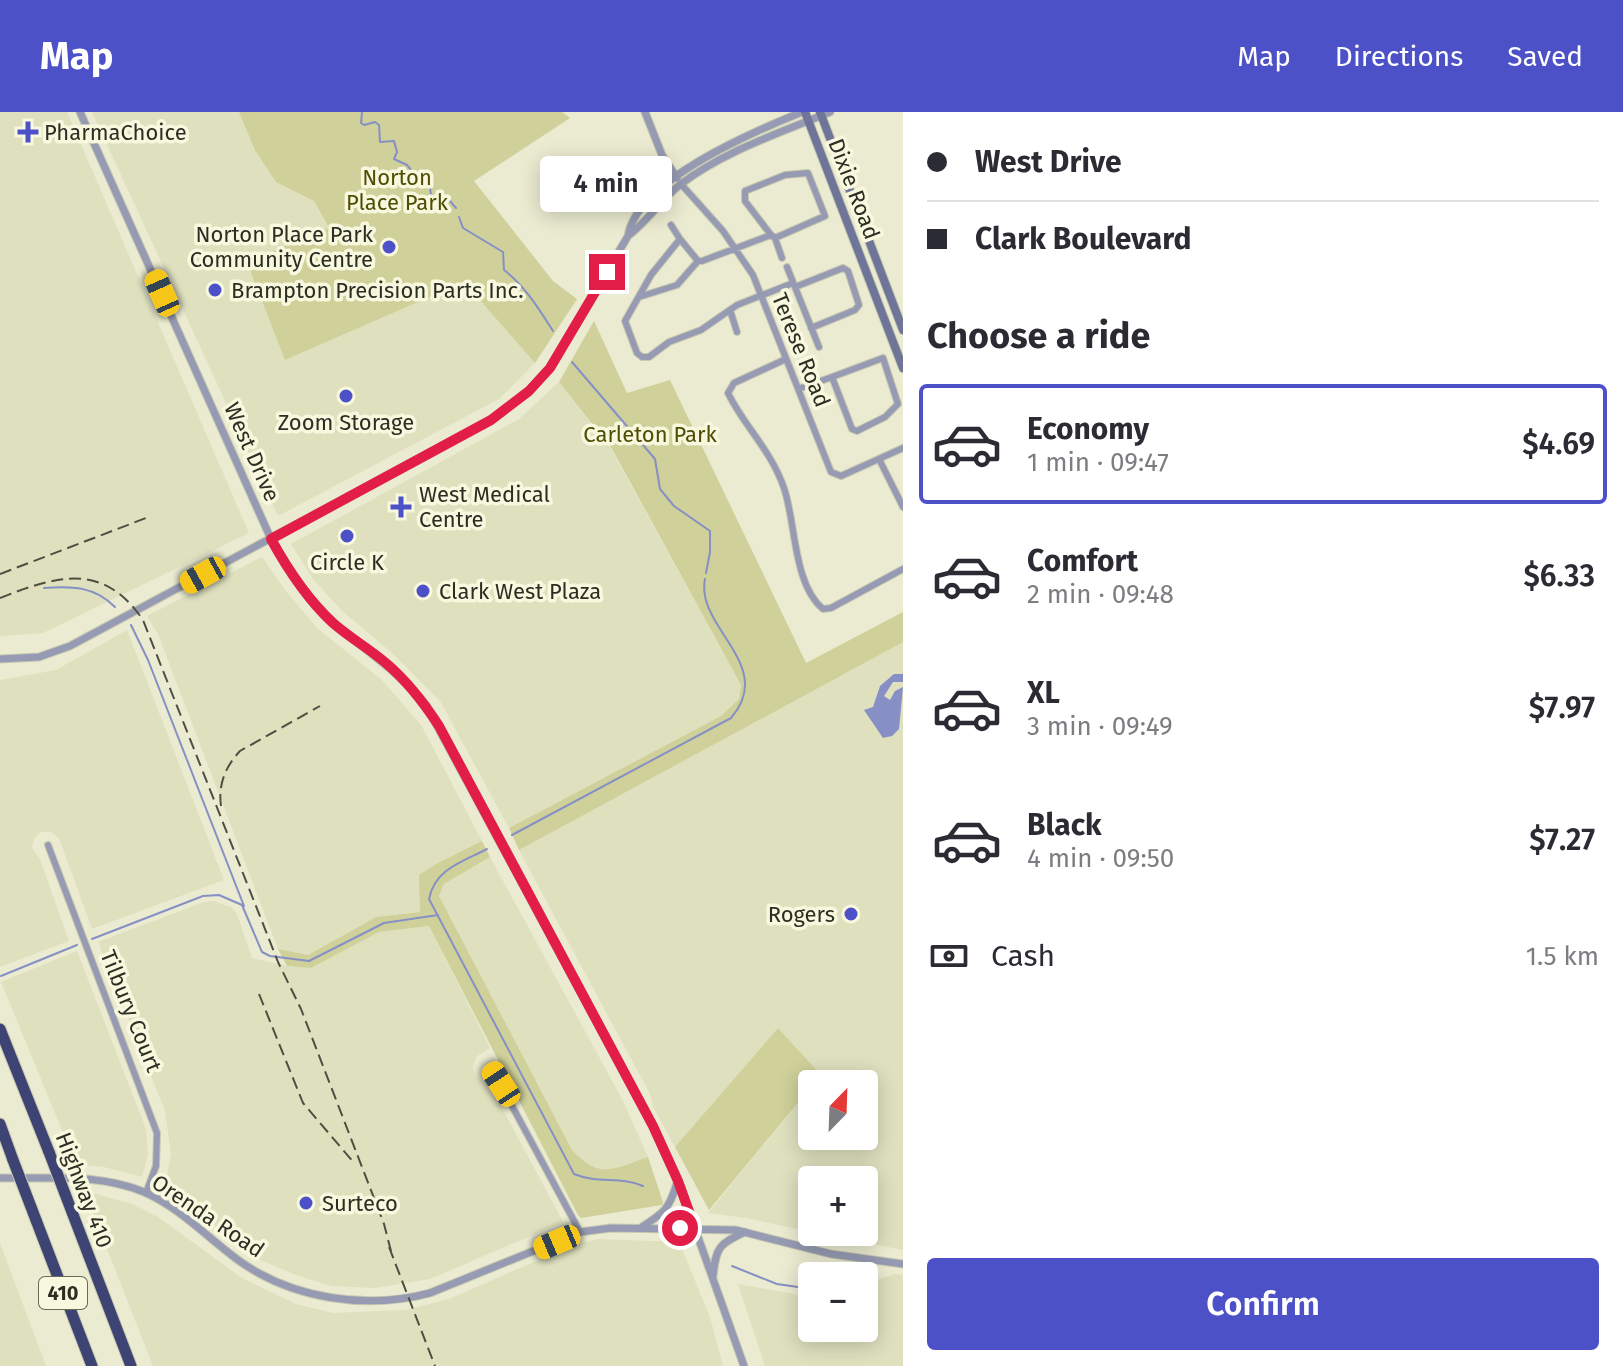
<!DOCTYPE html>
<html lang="en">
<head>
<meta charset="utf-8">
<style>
  body { margin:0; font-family:"Fira Sans",sans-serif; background:#f2f2f3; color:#2b2b33; height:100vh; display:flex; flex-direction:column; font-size:30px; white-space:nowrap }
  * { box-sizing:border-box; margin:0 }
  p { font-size:26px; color:#7c7c81 }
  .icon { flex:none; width:44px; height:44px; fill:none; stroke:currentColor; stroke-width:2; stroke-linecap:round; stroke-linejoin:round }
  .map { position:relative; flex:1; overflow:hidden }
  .side { display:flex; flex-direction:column; background:#fff; width:720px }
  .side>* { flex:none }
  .banner { display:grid; align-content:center; height:176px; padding:0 24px; background:#fff }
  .needle { width:52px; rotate:23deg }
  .tools { position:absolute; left:798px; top:958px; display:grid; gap:16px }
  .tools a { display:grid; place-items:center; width:80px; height:80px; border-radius:8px; background:#fff; box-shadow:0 4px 20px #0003; font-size:40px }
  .end { position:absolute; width:36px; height:36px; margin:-18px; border:10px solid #e11d48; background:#fff; box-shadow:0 0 0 4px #fff }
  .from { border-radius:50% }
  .bubble { position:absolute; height:56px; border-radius:8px; background:#fff; box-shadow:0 4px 20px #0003; font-size:26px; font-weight:600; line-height:56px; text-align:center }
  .car { position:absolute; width:24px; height:48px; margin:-24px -12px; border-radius:10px; box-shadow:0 0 6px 2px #0007; background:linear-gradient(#f5c518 24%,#345 0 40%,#f5c518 0 76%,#345 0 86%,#f5c518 0) }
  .banner b { display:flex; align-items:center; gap:28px; height:76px; font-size:30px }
  .banner b+b { border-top:2px solid #e1e1e2 }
  .banner i { width:20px; height:20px; background:#2b2b33 }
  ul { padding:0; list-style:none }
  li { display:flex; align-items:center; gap:24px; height:120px; margin:0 16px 12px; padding:0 8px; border:4px solid transparent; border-radius:8px }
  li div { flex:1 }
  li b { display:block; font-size:30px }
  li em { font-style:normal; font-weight:600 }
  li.selected { border-color:#4d51c7 }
  li>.icon { width:72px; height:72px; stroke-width:1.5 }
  h2 { padding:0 24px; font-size:36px; line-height:96px }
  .pay { display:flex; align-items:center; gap:20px; height:88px; padding:0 24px; font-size:30px }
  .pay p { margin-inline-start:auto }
  .button { display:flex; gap:16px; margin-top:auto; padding:16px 24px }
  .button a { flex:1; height:92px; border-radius:8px; background:#4d51c7; color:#fff; font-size:32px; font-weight:600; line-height:92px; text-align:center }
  header { display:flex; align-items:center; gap:48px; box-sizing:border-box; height:112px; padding:0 40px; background:#4d51c7; color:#fff }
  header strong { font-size:38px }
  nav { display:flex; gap:44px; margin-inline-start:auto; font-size:28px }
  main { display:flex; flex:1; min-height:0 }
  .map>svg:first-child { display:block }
</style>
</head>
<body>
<header>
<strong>Map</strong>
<nav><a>Map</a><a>Directions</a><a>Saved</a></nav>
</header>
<main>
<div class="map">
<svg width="903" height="1254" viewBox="0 0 903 1254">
  <rect width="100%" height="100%" fill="#eaebd0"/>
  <path fill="#dfe0be" d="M0,0H67L249,421L43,521L0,524Z
    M92,0H245L308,78L329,117L285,248L464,170L535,251L499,287L278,404Z
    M559,270L611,337L741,573L739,587L721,604L509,716L440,589L391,540L342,499L313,467L291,432L519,307Z
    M262,445L285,478L317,516L382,568L421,613L482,729L438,751L420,800L376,805L308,843L278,837L158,522L147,504Z
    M127,518L224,768L92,817L59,726L51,720H41L34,726L32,736L40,747L69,829L0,855V568L56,558Z
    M903,529V1138L813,1120H864V1068H812V1120L746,1106L708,1101L812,974V1024H864V972H814L821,963L778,916L675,1035L653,995L650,982L519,738Z
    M490,745L622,987L648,1045L611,1058L588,1054L572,1038L439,784L444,772Z
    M214,789L231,795L237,802L252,846L287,854L311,856L379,820L429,814L490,936L477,944L473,955L475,963L492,977L563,1110L430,1167L375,1176L331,1174L293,1162L254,1145L163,1072L167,1063L171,1042L165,999L98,830L204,790Z
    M77,839L146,1017L148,1042L142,1065L104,1055L76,1052L1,870Z
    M93,1081L132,1092L158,1105L242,1166L296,1192L333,1201L406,1198L449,1187L568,1135L598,1127L679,1130L710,1205L723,1254H153L86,1083Z
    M0,1131L46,1254H0Z
    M895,1162L903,1163V1254H765L738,1172L800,1183L812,1182V1216H864V1172Z"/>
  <path fill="#cfd09a" d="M239,0H562L570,6L474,69L553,169L577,187L535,251L464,170L285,248L247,150L329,116L314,89L276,70L255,38Z
    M594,209L627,281L670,268L806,551L903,500V530L519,738L509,716L721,604L739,587L741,573L612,337L559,270Z
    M482,729L490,745L444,772L439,784L572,1038C600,1068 613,1057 648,1045L663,1090L662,1093L581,1106L578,1103L429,814L379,820L311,856L287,854L278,837L308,843L376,805L420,800L419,763L438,751Z
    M778,916L821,963L709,1098L675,1035Z"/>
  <path fill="#8690c5" d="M894,562H903V570H893L884,584L890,588L895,579L903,575L899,617L892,624L883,626L864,598L873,595L880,574Z"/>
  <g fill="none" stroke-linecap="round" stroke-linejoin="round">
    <path stroke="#8690c5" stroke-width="2" d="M362,0L361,11L364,13L375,10L379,13L380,30L394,29L397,40L394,47L407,53L412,59L428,62L431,83L449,88L456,96
      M459,105L463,116L503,140L504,158C525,174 539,197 553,219
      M572,250L655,347L660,377L674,394L710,419V440L706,461
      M44,476C72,474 94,474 115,495
      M131,513L148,548L244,794
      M512,723L731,606C777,553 695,516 705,467
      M487,737C462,750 435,757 429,787L574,1062C598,1072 620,1064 643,1074
      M92,827L203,784L219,783L242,793L262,840L270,844L309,849L384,811L438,803
      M1,864L77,833
      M732,1154L777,1172L812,1177"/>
    <g stroke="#c8c9b1" stroke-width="8">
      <path id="minor" d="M681,72L723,119L753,163L831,360L841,364L903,336
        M671,113L680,127
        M771,123L775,126L825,104L808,61L785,63L745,79V89L771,123L702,149H698L680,127L651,163L625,209L637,241L642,245H649L669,230L701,218L737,193L793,171
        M775,126L782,146
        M787,155L819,235
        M795,175L843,156L848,159L859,193L855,198L811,216
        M639,185L677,173L698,149
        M730,198L737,220
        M786,247L734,271L728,281C744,314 771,338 784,376C796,411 793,472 823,497L831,496L903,457
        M798,277L832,265L852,317L857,319L885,305L898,292L883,246L832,265
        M879,347L903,395
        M48,733L157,1021L156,1054L146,1081
        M491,955L580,1120"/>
    </g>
    <g stroke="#c8c9b1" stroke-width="9">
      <path id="tertiary" d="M80,0L271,427C288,458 307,487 334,511C367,540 397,558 426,593L653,1014L678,1069L744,1254
        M645,0L662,43L677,66
        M628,124C648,109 661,87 681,72C724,39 780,21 830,0
        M0,547L39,545L70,534L491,308L529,279L550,256L628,124C637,68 755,19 802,0
        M0,1066C49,1067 98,1061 144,1080C179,1095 208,1126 238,1148C292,1187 366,1198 430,1181L580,1120L611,1116L736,1118L831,1142L903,1152
        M642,1115C665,1100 669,1097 677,1071
        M713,1164C716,1135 719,1132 745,1120"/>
    </g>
    <g stroke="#c8c9b1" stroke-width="10">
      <path id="secondary" d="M805,0L903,256
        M820,0L903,218"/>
    </g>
    <g stroke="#c8c9b1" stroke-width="13">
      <path id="motorway" d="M0,917L49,1040
        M0,1012L13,1048
        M72,1100L131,1254
        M36,1108L92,1254"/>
    </g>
    <use href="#minor" stroke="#969bb3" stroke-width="6"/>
    <use href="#tertiary" stroke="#969bb3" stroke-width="7"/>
    <use href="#secondary" stroke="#6f7598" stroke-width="8"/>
    <use href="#motorway" stroke="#3d4372" stroke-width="11"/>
    <path stroke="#4e4f42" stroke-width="2" stroke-dasharray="12 6" stroke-linecap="butt" d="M0,462L146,406
      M0,486C56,464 103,449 143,508L278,850L301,897L384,1112L392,1143
      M221,694C218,673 225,655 240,639L320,594
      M259,882L303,991L355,1052
      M389,1135L435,1254"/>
    <g stroke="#c8c9b1" stroke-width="13" stroke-linecap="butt">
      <path id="motorway-bridge" d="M49,1040L72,1100
        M13,1048L36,1108"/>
    </g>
    <use href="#motorway-bridge" stroke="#3d4372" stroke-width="11"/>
  </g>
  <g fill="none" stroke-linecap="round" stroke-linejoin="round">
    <path stroke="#e11d48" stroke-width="10" d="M607,160L550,256L529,279L491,308L271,427C288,458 307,487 333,511C350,526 370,537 387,552C408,570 424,591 439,614L653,1014L678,1069L695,1116H680"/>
  </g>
  <g fill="#4d51c7" stroke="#f7f8de" stroke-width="3">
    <path d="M24 8h8v8h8v8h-8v8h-8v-8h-8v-8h8z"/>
    <circle cx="389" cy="135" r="8"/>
    <circle cx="215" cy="178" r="8"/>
    <circle cx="346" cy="284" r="8"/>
    <path d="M397 383h8v8h8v8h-8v8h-8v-8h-8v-8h8z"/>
    <circle cx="347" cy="424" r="8"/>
    <circle cx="423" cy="479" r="8"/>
    <circle cx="851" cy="802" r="8"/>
    <circle cx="306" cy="1091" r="8"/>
  </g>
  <g text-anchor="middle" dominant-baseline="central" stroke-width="7" stroke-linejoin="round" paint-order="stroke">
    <rect fill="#f7f8de" stroke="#696a5b" stroke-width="2" x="39" y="1165" width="48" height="32" rx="6"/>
    <g font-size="20" font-weight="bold" fill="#2c2d23">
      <text x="63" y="1181">410</text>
    </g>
    <g font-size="22" fill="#2c2d23" stroke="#f7f8de" text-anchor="start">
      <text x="44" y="20">PharmaChoice</text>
      <text x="373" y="122" text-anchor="end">Norton Place Park<tspan x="373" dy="25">Community Centre</tspan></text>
      <text x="231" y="178">Brampton Precision Parts Inc.</text>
      <text x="346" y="310" text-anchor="middle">Zoom Storage</text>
      <text x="419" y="382">West Medical<tspan x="419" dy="25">Centre</tspan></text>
      <text x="347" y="450" text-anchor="middle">Circle K</text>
      <text x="439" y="479">Clark West Plaza</text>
      <text x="835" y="802" text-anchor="end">Rogers</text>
      <text x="322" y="1091">Surteco</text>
    </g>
    <g font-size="22" fill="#4f4d03" stroke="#f7f8de">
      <text x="397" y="65">Norton<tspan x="397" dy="25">Place Park</tspan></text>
      <text x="650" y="322">Carleton Park</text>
    </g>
    <g font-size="22" fill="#2c2d23" stroke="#f7f8de">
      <text transform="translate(854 77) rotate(69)">Dixie Road</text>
      <text transform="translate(801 238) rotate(68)">Terese Road</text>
      <text transform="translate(252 340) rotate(66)">West Drive</text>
      <text transform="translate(131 899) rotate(68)">Tilbury Court</text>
      <text transform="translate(84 1078) rotate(69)">Highway 410</text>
      <text transform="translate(208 1104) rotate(34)">Orenda Road</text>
    </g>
  </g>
</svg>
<div class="tools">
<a><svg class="needle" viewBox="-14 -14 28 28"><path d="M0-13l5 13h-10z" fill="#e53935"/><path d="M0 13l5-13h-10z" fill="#7c7c81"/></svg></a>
<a>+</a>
<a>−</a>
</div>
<i class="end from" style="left:680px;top:1116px"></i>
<i class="end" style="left:607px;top:160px"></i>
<div class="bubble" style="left:540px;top:44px;width:132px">4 min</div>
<i class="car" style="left:162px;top:181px;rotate:336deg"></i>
<i class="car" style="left:203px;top:463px;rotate:241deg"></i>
<i class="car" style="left:501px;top:972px;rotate:327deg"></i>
<i class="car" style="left:557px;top:1130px;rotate:247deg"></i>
</div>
<section class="side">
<div class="banner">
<b><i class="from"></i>West Drive</b>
<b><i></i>Clark Boulevard</b>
</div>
<h2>Choose a ride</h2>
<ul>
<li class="selected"><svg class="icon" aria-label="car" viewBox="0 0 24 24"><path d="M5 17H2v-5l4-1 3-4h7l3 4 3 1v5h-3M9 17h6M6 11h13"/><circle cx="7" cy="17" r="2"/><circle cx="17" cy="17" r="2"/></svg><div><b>Economy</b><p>1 min · 09:47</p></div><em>$4.69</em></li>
<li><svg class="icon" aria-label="car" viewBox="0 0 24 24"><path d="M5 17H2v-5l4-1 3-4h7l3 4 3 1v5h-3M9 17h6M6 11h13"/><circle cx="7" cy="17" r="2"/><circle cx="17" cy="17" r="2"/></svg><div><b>Comfort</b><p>2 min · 09:48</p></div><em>$6.33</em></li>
<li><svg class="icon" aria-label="car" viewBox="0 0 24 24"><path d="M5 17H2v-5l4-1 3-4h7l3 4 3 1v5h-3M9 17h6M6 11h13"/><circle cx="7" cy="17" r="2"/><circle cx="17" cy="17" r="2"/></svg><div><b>XL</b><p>3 min · 09:49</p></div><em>$7.97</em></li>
<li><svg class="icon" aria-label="car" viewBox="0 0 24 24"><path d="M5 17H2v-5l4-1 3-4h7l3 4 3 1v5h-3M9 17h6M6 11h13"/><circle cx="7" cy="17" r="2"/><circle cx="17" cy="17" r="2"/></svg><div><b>Black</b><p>4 min · 09:50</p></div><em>$7.27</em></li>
</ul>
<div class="pay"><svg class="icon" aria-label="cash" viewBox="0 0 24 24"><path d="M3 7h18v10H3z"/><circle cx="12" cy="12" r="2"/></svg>Cash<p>1.5 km</p></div>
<div class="button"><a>Confirm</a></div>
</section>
</main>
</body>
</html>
